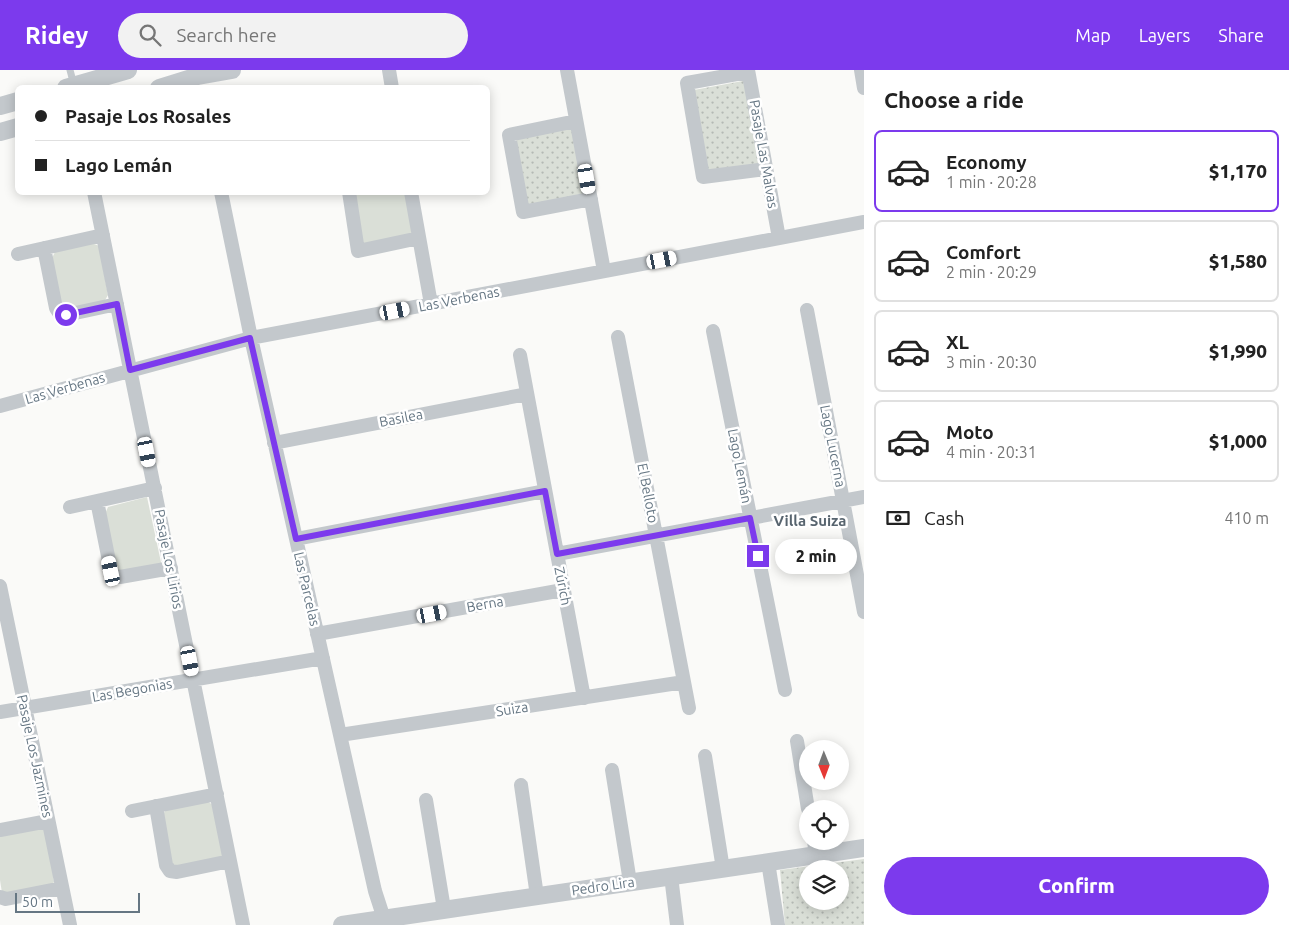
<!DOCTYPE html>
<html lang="en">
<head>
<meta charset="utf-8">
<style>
  body { margin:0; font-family:Ubuntu,sans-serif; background:#f2f2f2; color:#222; height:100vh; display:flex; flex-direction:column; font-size:19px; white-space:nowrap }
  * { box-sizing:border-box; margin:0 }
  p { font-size:16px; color:#767676 }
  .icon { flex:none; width:28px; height:28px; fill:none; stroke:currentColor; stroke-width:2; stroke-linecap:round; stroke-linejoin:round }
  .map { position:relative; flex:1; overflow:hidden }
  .side { display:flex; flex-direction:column; background:#fff; width:425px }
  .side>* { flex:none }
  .guide { position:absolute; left:15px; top:15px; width:475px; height:110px; border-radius:8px; box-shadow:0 2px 12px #0003; display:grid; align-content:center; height:110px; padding:0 20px; background:#fff }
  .needle { width:32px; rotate:179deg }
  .buttons { position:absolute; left:799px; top:670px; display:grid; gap:10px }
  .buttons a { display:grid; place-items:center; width:50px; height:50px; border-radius:50%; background:#fff; box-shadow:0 2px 12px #0003; font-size:25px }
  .scale { position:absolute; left:15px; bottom:12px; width:125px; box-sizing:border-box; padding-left:5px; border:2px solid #657683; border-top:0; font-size:14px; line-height:18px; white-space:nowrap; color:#657683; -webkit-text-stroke:4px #fff; paint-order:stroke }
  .end { position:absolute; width:22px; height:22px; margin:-11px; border:6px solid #7c3aed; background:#fff; box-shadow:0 0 0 2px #fff }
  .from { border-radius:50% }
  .bubble { position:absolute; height:35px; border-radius:18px; background:#fff; box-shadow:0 2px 12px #0003; font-size:16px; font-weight:800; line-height:35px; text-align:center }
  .car { position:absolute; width:15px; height:30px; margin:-15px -8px; border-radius:6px; box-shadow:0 0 4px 1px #0007; background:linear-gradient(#fff 24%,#345 0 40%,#fff 0 76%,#345 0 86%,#fff 0) }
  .guide b { display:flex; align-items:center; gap:18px; height:48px; font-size:19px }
  .guide b+b { border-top:1px solid #e0e0e0 }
  .guide i { width:12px; height:12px; background:#222 }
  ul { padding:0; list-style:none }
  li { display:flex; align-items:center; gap:15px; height:82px; margin:0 10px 8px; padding:0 10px; border:2px solid #e0e0e0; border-radius:8px }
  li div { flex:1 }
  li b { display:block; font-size:19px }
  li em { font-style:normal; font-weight:800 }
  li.active { border-color:#7c3aed }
  li>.icon { width:45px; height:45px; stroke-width:1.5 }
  h2 { padding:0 20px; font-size:22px; line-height:60px }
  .pay { display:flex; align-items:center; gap:12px; height:55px; padding:0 20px; font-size:19px }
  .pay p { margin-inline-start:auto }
  .cta { display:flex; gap:10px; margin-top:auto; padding:10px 20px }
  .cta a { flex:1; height:58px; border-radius:30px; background:#7c3aed; color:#fff; font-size:20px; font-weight:800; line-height:58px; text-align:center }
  header { display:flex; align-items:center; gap:30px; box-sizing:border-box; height:70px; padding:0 25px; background:#7c3aed; color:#fff }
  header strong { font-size:24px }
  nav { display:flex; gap:28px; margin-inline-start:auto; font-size:18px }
  .search { width:350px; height:45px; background:#f2f2f2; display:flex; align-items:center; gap:12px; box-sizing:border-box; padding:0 18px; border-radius:28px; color:#767676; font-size:19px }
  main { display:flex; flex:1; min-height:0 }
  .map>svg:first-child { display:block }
</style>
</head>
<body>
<header>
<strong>Ridey</strong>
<div class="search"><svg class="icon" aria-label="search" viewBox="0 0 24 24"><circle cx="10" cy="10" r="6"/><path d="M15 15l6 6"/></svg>Search here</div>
<nav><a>Map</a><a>Layers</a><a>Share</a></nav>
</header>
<main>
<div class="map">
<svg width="864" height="855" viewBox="0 0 864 855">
  <defs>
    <pattern id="grass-dots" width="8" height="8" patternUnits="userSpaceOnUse" patternTransform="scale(1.25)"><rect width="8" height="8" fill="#dadfd7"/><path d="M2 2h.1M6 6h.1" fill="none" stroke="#b4b9b4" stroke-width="1.8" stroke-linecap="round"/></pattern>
  </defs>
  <rect width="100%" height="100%" fill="#fafaf8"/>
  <path fill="url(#grass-dots)" fill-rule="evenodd" d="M748,10L764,93L709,103L694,20Z
    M573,58L584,126L528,136L516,69Z
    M864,789V855H785L780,800ZM808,799H840V831H808Z"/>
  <path fill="#dadfd7" d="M349,123H408L412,167L364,177Z
    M92,173L99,176L108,225L104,232L66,240L60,237L50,192L55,182Z
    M147,427L162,497L119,504L113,500L105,444L108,437Z
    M207,731L213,735L223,784L220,790L178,798L171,793L162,745L167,739Z
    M41,757L47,760L54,812L51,818L2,823L0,810V765Z"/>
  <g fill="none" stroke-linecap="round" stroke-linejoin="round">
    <path stroke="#c3c8cc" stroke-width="7" d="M70,0L74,15"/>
    <path stroke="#c3c8cc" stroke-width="14" d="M389,0L392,18
      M567,0L604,201
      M748,0L779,168
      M861,0L864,18
      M748,2L687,13L703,107L766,99
      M576,51L509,65L523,142L591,129
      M94,122L243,855
      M221,122L251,268L375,821L386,855
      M349,122L358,181L419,168
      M411,122L431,234
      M44,178L56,238L60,244L66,245L117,234
      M18,184L103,165
      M807,240L864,542
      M713,261L785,620
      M618,267L689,638
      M520,285L584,628
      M0,336L251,268L864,152
      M274,373L527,324
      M97,431L111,501L114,506L120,507L171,498
      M70,437L155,418
      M296,469L545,421
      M557,484L864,427
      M0,516L70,855
      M317,564L563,520
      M0,642L323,588
      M340,665L684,612
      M797,671L808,739
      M705,686L723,799
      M612,700L630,812
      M521,715L537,826
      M426,730L444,839
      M156,736L166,795L170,801L177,802L230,791
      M132,741L217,724
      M0,760L48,751
      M814,771L816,785
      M768,792L778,855
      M671,806L677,855
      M0,827L6,829L62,818"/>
    <path stroke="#c3c8cc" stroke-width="18" d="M66,18L128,0
      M159,18L198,6L232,0
      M0,36L18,31
      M0,62L18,57
      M342,855L864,778"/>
  </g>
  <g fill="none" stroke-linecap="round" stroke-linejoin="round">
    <path stroke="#7c3aed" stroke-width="6" d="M66,245L117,234L130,300L250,268L296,469L545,421L557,484L750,448L758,486"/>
  </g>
  <g text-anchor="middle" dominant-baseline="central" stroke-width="5" stroke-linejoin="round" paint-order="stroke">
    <g font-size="14" fill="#657683" stroke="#fff">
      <text transform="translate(764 84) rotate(80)">Pasaje Las Malvas</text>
      <text transform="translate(459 229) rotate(-11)">Las Verbenas</text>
      <text transform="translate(65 318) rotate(-16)">Las Verbenas</text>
      <text transform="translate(401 348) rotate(-11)">Basilea</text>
      <text transform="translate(833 376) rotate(79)">Lago Lucerna</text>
      <text transform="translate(740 396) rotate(79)">Lago Lemán</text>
      <text transform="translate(648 423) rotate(79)">El Belloto</text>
      <text transform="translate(169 489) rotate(79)">Pasaje Los Lirios</text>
      <text transform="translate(563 516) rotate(79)">Zúrich</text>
      <text transform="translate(307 519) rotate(77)">Las Parcelas</text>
      <text transform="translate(485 534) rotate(-10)">Berna</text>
      <text transform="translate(132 620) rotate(-10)">Las Begonias</text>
      <text transform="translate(512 639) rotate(-9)">Suiza</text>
      <text transform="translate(35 686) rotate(78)">Pasaje Los Jazmines</text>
      <text transform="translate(603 816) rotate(-8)">Pedro Lira</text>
    </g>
    <g font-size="15" font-weight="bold" fill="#57646e" stroke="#fff">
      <text x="810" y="450">Villa Suiza</text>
    </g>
  </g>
</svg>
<div class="buttons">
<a><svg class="needle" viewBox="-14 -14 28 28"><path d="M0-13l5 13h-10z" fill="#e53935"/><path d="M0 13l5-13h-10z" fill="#767676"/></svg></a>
<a><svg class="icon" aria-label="locate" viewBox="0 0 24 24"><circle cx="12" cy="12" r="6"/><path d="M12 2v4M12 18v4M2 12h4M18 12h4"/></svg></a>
<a><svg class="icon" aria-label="layers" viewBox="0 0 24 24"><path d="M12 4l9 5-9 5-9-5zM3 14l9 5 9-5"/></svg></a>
</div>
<div class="scale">50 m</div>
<i class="end from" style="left:66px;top:245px"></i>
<i class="end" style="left:758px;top:486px"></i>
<div class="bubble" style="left:775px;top:469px;width:82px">2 min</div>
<i class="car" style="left:587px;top:109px;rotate:170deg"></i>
<i class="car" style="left:662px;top:190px;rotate:79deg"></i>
<i class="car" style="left:395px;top:241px;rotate:79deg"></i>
<i class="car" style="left:147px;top:382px;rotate:169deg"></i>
<i class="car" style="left:111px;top:501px;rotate:348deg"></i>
<i class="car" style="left:432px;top:544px;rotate:79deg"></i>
<i class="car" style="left:190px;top:591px;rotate:169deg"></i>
<div class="guide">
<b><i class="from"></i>Pasaje Los Rosales</b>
<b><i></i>Lago Lemán</b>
</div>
</div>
<section class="side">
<h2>Choose a ride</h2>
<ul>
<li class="active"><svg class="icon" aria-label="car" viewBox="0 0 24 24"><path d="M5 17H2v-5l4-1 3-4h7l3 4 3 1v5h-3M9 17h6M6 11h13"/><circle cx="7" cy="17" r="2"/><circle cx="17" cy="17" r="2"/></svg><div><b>Economy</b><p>1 min · 20:28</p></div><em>$1,170</em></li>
<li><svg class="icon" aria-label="car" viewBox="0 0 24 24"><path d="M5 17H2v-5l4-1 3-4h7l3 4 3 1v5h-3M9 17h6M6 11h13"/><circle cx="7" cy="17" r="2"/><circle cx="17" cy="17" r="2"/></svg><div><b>Comfort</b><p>2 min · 20:29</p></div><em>$1,580</em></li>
<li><svg class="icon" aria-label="car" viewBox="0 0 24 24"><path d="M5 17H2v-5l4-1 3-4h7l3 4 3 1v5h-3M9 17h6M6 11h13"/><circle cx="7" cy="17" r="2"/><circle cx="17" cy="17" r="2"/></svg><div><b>XL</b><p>3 min · 20:30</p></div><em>$1,990</em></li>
<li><svg class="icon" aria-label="car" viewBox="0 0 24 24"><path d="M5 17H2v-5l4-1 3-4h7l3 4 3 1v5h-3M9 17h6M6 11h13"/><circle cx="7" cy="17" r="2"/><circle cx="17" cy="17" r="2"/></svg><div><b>Moto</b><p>4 min · 20:31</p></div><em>$1,000</em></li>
</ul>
<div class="pay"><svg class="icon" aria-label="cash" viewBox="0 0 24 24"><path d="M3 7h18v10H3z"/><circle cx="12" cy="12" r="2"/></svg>Cash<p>410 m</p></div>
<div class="cta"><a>Confirm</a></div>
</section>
</main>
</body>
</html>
